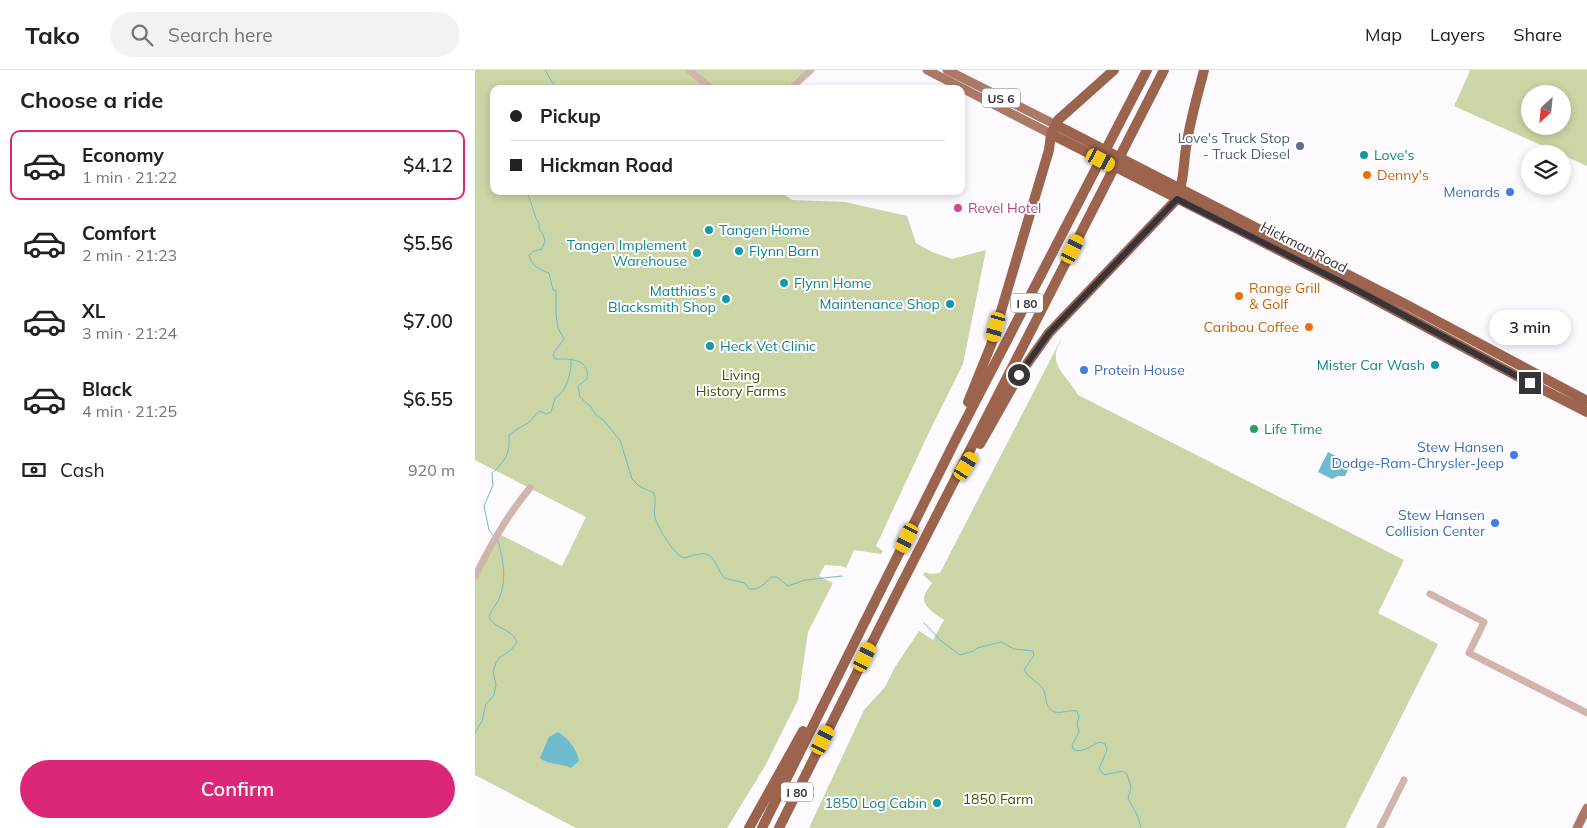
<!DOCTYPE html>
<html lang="en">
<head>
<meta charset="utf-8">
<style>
  body { margin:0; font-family:Mulish,sans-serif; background:#f2f2f2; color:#202124; height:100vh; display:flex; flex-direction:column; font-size:19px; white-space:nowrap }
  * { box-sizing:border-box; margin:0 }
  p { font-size:16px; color:#757577 }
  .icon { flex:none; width:28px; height:28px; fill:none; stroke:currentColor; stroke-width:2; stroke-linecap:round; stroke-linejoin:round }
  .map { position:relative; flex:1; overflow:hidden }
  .panel { display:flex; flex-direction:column; background:#fff; width:475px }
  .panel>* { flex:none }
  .guide { position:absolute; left:15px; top:15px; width:475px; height:110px; border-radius:10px; box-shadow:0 2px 8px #0003; display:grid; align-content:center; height:110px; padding:0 20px; background:#fff }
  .needle { width:32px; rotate:207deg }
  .buttons { position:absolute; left:1046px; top:15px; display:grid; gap:10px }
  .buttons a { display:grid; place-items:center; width:50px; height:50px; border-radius:50%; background:#fff; box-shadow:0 2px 8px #0003; font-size:25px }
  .end { position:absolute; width:22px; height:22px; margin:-11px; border:6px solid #373439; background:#fff; box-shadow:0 0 0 2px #fff }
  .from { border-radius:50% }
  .bubble { position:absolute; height:35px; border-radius:18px; background:#fff; box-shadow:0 2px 8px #0003; font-size:16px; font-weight:600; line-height:35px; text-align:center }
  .car { position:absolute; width:15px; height:30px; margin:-15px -8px; border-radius:6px; box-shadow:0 0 4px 1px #0007; background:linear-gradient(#f5c518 24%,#345 0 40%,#f5c518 0 76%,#345 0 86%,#f5c518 0) }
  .guide b { display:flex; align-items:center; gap:18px; height:48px; font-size:19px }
  .guide b+b { border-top:1px solid #e0e0e0 }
  .guide i { width:12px; height:12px; background:#202124 }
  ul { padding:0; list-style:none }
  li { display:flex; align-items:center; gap:15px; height:70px; margin:0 10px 8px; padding:0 10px; border:2px solid transparent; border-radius:10px }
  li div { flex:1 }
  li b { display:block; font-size:19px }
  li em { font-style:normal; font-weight:600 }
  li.selected { border-color:#db2777 }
  li>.icon { width:45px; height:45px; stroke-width:1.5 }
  h2 { padding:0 20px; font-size:22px; line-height:60px }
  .pay { display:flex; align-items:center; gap:12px; height:55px; padding:0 20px; font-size:19px }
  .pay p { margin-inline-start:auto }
  .button { display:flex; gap:10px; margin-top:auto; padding:10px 20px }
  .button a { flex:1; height:58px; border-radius:30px; background:#db2777; color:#fff; font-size:20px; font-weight:600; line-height:58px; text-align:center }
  header { display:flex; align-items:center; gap:30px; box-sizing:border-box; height:70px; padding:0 25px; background:#fff; border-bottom:1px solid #e0e0e0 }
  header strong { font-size:24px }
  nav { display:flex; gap:28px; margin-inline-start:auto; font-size:18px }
  .search { width:350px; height:45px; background:#f2f2f2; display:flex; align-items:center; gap:12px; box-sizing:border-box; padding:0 18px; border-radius:28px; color:#757577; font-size:19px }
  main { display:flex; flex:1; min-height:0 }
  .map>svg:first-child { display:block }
</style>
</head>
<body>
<header>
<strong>Tako</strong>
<div class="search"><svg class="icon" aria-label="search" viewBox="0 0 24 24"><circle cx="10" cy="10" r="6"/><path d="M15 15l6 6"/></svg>Search here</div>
<nav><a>Map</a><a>Layers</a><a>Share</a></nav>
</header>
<main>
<section class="panel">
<h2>Choose a ride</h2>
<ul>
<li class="selected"><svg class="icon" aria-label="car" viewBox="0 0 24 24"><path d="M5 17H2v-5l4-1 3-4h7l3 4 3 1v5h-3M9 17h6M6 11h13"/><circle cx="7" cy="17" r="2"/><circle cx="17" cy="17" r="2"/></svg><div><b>Economy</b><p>1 min · 21:22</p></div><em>$4.12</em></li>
<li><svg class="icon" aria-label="car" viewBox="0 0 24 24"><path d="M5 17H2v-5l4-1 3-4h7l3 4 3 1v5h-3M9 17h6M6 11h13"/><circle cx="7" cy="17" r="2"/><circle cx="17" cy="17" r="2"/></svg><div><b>Comfort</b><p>2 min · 21:23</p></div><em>$5.56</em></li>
<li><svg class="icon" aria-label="car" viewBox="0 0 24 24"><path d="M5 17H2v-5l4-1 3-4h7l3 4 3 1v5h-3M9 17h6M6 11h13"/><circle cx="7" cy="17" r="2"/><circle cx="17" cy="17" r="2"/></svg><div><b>XL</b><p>3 min · 21:24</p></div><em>$7.00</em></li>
<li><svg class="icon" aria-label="car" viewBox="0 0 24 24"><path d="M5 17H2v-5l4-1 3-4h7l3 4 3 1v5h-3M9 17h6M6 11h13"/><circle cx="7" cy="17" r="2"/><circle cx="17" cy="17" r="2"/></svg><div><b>Black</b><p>4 min · 21:25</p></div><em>$6.55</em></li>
</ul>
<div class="pay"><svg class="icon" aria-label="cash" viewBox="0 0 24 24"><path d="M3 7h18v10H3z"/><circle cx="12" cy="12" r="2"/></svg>Cash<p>920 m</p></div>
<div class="button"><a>Confirm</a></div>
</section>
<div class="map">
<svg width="1112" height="758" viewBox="0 0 1112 758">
  <rect width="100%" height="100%" fill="#fcf9ff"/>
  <path fill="#ccd5a5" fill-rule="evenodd" d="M0,0H331L309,19H19V121H300L311,126L317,130L370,132L432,146L441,173L457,182L477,189L511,180L488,294L457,356L401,476L408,481L406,484L379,480L371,498L366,496L350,495L344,506L358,513L333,562L323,630L290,696L252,758H101L0,705V506L22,463L87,496L111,447L0,390Z
    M993,0H1112V96L979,36L995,1ZM1055,24H1088V56H1055Z
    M587,269C570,295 592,304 603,325L929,490L903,543L963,574L870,758H334L389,640L410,617L420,597L444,561L458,570L469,550C463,546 448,537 449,528C450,523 454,517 457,513L448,505L450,502L456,504L465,503L585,271Z"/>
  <path fill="#6dbbce" d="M853,382L876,394L870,406H863L857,409L843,402Z
    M83,662C94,669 102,679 104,691L96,698C86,693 73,695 65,688L74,667Z"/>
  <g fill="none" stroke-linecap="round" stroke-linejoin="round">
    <path stroke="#6dbbce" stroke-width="1" d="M70,0L81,19
      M52,121L61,148L64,153V159L68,164L70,171L67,179L59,181L54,185C56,196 64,199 74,203L78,220H81V245L83,258L89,269L78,284L80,289C95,289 115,288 112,309L103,316L105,327L116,337L121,345L128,350L145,370L157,409L164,416L179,423C182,432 178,439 180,447C182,457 200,486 209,488C239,479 234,484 249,508L270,513L274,519C284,520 290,514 296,507H302L313,516L330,510L367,506
      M18,465L14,460L9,436L18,415L17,403C31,390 35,384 34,365C40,360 46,357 53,353C58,350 59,344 65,341L71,344L76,342L80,328C91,323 97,302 96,290
      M449,553L465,570L485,585L499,581L502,578L526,572L539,579L558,581L559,585L549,600C554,609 563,611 568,619C571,623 570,629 572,634C578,649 591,639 602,641L604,647L602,654L604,662L597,675L599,680C609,683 616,675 625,672L630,674L632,680L624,699L629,705L647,701L652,704L656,717L653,728L663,747L666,758
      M0,663L7,651L11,634L19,625L21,615L18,601L21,593L24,588L36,580L42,572C37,558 20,560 14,547C16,539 23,534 25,526C32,509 28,488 23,471"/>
    <path stroke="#d1b4aa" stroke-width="7" d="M214,0L237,19
      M315,19L336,0
      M0,506C17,473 31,447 55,418
      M955,524L1009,552L994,583L1112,643
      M905,758L929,710"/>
    <path stroke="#ab7966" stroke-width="9" d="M452,0L576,64
      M472,0L581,55
      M1102,758L1112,738"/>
    <path stroke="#9c634d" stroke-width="10" d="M581,55L930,234L1112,331
      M576,64L884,221L1055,313L1112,342
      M493,332L516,275L574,80L576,64L583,50L639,0
      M505,374L544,305L574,263L702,129C710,110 708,91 712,72C716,47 723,24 729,0
      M274,758L328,661
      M287,758L483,365L672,0
      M304,758L423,521L689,0"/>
  </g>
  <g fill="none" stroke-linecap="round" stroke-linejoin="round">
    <path stroke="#373439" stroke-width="6" d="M544,305L574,263L702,129L884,221L1055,313"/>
  </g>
  <circle fill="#5c6f8a" stroke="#fff" stroke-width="2" cx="825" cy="76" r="5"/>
  <g fill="#0f9aa8" stroke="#fff" stroke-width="2">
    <circle cx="889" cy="85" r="5"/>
    <circle cx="234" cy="160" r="5"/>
    <circle cx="264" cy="181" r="5"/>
    <circle cx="222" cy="183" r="5"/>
    <circle cx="309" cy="213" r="5"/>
    <circle cx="251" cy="229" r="5"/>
    <circle cx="475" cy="234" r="5"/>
    <circle cx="235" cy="276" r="5"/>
    <circle cx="960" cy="295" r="5"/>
    <circle cx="462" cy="733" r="5"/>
  </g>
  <g fill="#e8710a" stroke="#fff" stroke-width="2">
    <circle cx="892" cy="105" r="5"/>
    <circle cx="764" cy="226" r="5"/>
    <circle cx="834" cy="257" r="5"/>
  </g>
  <g fill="#3f7fe0" stroke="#fff" stroke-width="2">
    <circle cx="1035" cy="122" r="5"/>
    <circle cx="609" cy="300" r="5"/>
    <circle cx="1039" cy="385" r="5"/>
    <circle cx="1020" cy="453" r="5"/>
  </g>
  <circle fill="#d1479c" stroke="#fff" stroke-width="2" cx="483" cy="138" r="5"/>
  <circle fill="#2e9e5b" stroke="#fff" stroke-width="2" cx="779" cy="359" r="5"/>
  <g text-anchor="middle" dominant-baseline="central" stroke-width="4" stroke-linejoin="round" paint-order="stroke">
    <g fill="#fff" stroke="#737174" stroke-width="1">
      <rect x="507" y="18.5" width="38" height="19" rx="4"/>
      <rect x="536" y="223.5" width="32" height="19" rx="4"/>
      <rect x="306" y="712.5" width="32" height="19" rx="4"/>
    </g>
    <g font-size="12" font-weight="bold" fill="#373439">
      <text x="526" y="28">US 6</text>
      <text x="552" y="233">I 80</text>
      <text x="322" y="722">I 80</text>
    </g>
    <g font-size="14" fill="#4e5e75" stroke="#fff" text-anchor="end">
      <text x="815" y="68">Love's Truck Stop<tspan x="815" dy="16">- Truck Diesel</tspan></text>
    </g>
    <g font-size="14" fill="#0d838f" stroke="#fff" text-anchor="start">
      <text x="899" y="85">Love's</text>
      <text x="244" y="160">Tangen Home</text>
      <text x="212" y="175" text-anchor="end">Tangen Implement<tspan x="212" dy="16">Warehouse</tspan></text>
      <text x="274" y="181">Flynn Barn</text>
      <text x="319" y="213">Flynn Home</text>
      <text x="241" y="221" text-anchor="end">Matthias’s<tspan x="241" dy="16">Blacksmith Shop</tspan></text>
      <text x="465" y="234" text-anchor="end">Maintenance Shop</text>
      <text x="245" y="276">Heck Vet Clinic</text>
      <text x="950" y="295" text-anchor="end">Mister Car Wash</text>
      <text x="452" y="733" text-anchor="end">1850 Log Cabin</text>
    </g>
    <g font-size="14" fill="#c56008" stroke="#fff" text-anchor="start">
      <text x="902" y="105">Denny's</text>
      <text x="774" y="218">Range Grill<tspan x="774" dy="16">&amp; Golf</tspan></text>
      <text x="824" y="257" text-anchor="end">Caribou Coffee</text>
    </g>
    <g font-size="14" fill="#366cbe" stroke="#fff" text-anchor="end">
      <text x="1025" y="122">Menards</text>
      <text x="619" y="300" text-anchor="start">Protein House</text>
      <text x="1029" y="377">Stew Hansen<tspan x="1029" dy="16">Dodge-Ram-Chrysler-Jeep</tspan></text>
      <text x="1010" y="445">Stew Hansen<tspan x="1010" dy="16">Collision Center</tspan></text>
    </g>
    <g font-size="14" fill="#b23c85" stroke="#fff" text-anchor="start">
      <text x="493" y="138">Revel Hotel</text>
    </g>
    <g font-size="14" fill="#373439" stroke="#fff">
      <text transform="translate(829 177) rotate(27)">Hickman Road</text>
    </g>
    <g font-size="14" fill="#464e05" stroke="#fff">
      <text x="266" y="305">Living<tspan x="266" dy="16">History Farms</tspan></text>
      <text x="523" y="729">1850 Farm</text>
    </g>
    <g font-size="14" fill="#27864d" stroke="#fff" text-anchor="start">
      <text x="789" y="359">Life Time</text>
    </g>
  </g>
</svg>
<div class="buttons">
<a><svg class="needle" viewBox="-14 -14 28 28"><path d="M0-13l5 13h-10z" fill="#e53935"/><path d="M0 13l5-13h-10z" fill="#757577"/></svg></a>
<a><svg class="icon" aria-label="layers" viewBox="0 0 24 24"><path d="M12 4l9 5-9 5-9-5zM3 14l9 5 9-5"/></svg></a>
</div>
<i class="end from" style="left:544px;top:305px"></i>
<i class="end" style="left:1055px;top:313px"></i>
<div class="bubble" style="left:1014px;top:240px;width:82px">3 min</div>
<i class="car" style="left:626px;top:90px;rotate:117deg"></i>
<i class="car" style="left:598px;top:179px;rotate:27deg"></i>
<i class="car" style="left:521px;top:257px;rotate:196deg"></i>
<i class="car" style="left:491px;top:396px;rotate:32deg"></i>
<i class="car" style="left:432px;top:468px;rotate:206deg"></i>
<i class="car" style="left:390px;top:587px;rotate:26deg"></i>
<i class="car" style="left:348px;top:670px;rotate:27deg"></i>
<div class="guide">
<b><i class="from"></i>Pickup</b>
<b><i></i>Hickman Road</b>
</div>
</div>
</main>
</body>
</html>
